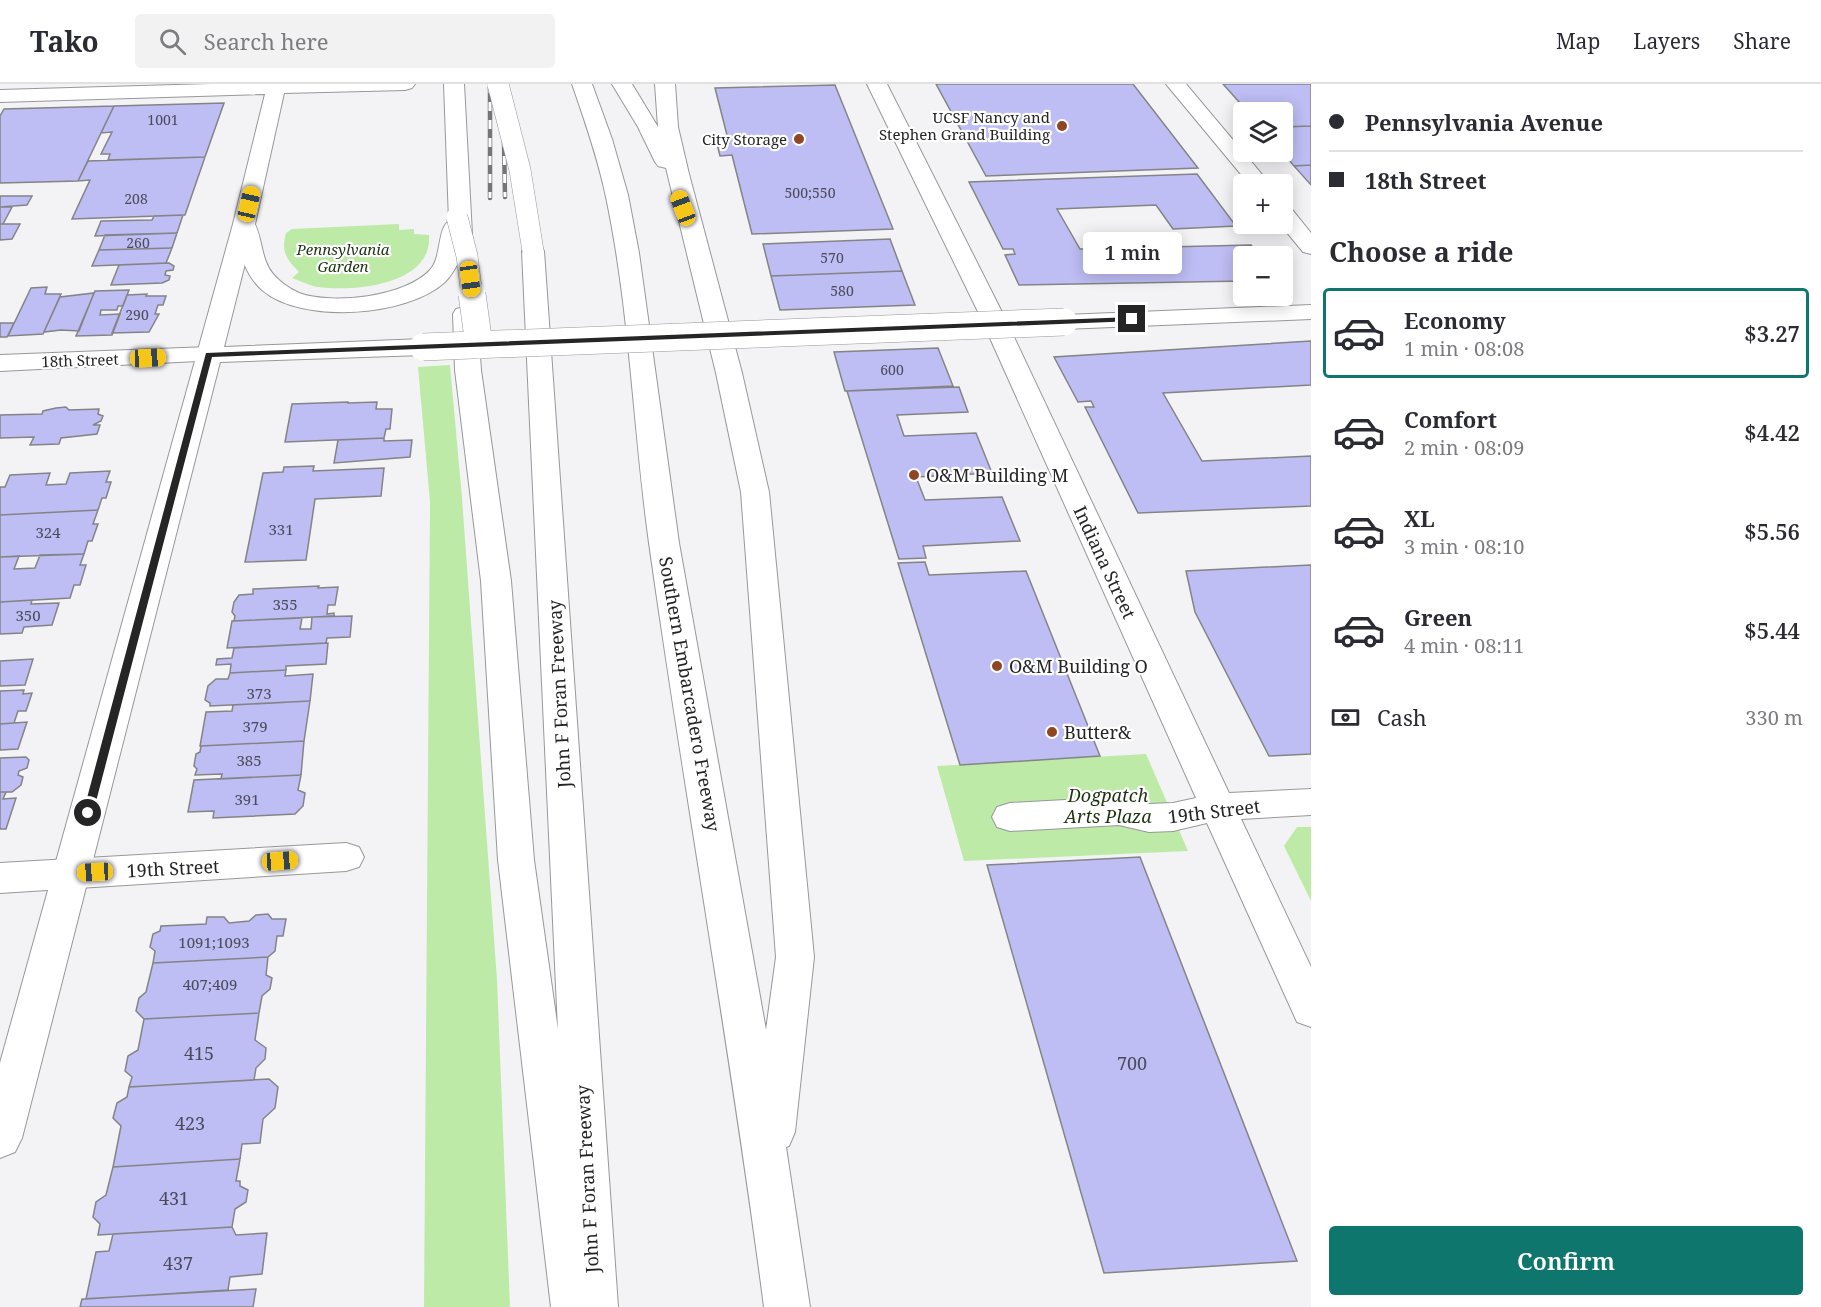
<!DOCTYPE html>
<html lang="en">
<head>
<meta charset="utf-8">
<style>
  body { margin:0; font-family:"Noto Serif",serif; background:#f2f2f3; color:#2b2b33; height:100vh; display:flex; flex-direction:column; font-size:22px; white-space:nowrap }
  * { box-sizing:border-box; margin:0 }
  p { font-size:20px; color:#7c7c81 }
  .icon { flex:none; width:33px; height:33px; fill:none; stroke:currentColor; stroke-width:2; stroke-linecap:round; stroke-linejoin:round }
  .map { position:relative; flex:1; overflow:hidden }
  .panel { display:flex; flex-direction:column; background:#fff; width:510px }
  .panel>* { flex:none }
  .hud { display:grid; align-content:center; height:132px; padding:0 18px; background:#fff }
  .fabs { position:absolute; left:1233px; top:18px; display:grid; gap:12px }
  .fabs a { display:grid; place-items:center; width:60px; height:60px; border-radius:6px; background:#fff; box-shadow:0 3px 15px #0003; font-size:30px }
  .end { position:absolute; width:27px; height:27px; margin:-14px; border:8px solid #252526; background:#fff; box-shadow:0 0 0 3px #fff }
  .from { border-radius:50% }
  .bubble { position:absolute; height:42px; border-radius:6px; background:#fff; box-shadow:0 3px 15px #0003; font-size:20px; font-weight:600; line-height:42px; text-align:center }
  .car { position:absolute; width:18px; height:36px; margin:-18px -9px; border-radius:8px; box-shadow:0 0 4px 2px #0007; background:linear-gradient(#f5c518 24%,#345 0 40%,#f5c518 0 76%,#345 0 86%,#f5c518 0) }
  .hud b { display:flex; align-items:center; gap:21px; height:57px; font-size:22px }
  .hud b+b { border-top:2px solid #e1e1e2 }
  .hud i { width:15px; height:15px; background:#2b2b33 }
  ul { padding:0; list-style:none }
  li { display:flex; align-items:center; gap:18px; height:90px; margin:0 12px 9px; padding:0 6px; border:3px solid transparent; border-radius:6px }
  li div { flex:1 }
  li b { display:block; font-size:22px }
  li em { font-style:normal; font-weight:600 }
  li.on { border-color:#0f766e }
  li>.icon { width:54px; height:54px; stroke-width:1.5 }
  h2 { padding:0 18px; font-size:27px; line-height:72px }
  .pay { display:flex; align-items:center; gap:15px; height:66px; padding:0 18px; font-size:22px }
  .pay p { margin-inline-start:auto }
  .action { display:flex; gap:12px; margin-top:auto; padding:12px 18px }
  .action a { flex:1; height:69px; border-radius:6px; background:#0f766e; color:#fff; font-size:24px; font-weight:600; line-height:69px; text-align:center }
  header { display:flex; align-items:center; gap:36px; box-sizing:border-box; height:84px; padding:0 30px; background:#fff; border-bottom:2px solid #e1e1e2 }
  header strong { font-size:28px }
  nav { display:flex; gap:33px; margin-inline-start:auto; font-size:21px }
  .search { width:420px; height:54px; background:#f2f2f3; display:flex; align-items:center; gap:15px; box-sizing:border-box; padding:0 21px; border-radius:6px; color:#7c7c81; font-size:22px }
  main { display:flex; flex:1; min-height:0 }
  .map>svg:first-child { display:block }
</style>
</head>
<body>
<header>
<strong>Tako</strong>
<div class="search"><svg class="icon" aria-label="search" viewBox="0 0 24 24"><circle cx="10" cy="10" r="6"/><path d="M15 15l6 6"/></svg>Search here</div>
<nav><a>Map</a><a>Layers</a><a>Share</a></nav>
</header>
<main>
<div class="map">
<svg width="1311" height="1223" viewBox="0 0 1311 1223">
  <rect width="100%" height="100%" fill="#f3f3f6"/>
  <path fill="#bdeaa6" d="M399,140V146L414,145V150L429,151C433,201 354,208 318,203C310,202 301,197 292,194L299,188C286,175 281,167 286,149L292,145Z
    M450,281L462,414L497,896L510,1223H424L430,418L418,283Z
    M1146,670L1188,767L964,777L937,682Z
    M1297,743H1311V817L1284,762Z"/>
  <path fill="#bebdf4" stroke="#848486" stroke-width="1.5" d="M936,0H1133L1198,84L986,92Z
    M1223,0H1311V42L1282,43V28H1248Z
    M835,1L893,145L752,150L732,71L720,72L717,60L729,59L715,4Z
    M224,19L205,73L108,76L110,70H101L112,48L101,49L114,22Z
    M114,22L78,97L0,99V32L4,25Z
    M1311,42V81L1294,82L1282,68V43Z
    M205,73L185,131L72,135L90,96L78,97L88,77Z
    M1311,81V101L1294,82Z
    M1197,90L1236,142L1173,145L1156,121L1057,125L1080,165L1251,161L1260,172H1244V197L1019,201L1005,171L1015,170L1013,165H1003L969,98Z
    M0,112H32L27,121L0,123Z
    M0,123H12L3,140H0Z
    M183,131L177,149L95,152L101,137L152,136L154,132Z
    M0,140H20L12,155L0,156Z
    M177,149L172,164L99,166L105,151Z
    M890,155L902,187L771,192L763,160Z
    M172,164L166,179L92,182L99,166Z
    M169,179L174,182L173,186L166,187L165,191L170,192L169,196L162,199L111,201L119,181Z
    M902,187L915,221L780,226L771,192Z
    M47,203L45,210H61L43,250L8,252L31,204Z
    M129,206L123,222H118L117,226H101L100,231L120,230L112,251L76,252L95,207Z
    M94,209L79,247L61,246L44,248L60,213Z
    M147,210L146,212H166L163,221H158L155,230H159L149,248L112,249L127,211Z
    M0,239H14L7,253H0Z
    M1311,257V301L1163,309L1202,377L1311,372V422L1138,429L1085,323H1094L1091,317L1078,318L1054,273Z
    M938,264L953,302L845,307L834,268Z
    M959,303L968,328L897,331L904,352L976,349L992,389L916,393L925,416L1002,413L1020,457L923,462L926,474L899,475L847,307Z
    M348,318V319L377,318L376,325H392L390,345H386L384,354L285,358L292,320Z
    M66,323L69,326L99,325L98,330L103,332L101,337L93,341H100L97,350L61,354L59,360L30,361L34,353L0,354V331L42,330L43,327L56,324Z
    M384,354V357L412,356L410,373L334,379L338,356Z
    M314,382L313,387L384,384L381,412L315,415L306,476L245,478L263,389L283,388L284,383Z
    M110,387L106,398H111L106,414H102L98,426L0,431V403H5L10,391L50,389L46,401L66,400L70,389Z
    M98,426L93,440H98L92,457H88L84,470L0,473V431Z
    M84,470L80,481H86L80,501H74L70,514L0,518V473L19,472L14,485L35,484L40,471Z
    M925,478L929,491L1026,487L1100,672L960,681L898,479Z
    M1311,481V670L1269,672L1195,528L1186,487Z
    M319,502L318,504L338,503L335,521H328L327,530L334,529V532L234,537L235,532L232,528L234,518L239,511L253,510V505Z
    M32,516L31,520L59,519L52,541L24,543L22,549L0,550V518Z
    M352,532L350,553L327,554L326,559L227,564L232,537L302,534L300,545H311L312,533Z
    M328,559L326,580L286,582V586L230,589L231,580L216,581L217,575L232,574L234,564Z
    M33,575L25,601L0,602V577Z
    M286,586L285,592L313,590L310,617L210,622V619L205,616L208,602L216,595H228L230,589Z
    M24,606L23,610L32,609L26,627H18L14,639L0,640V607Z
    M310,617L304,657L200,662L206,628L232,627L233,621Z
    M27,638L18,665L0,666V640Z
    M304,657L301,691L221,695L222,690L195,691L197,685L194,682L196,670L200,668L201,662Z
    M26,673L29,676L27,684L19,687L18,691L23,693L21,701L12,708H0V674Z
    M301,691L298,706L305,709L303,722L295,730L213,734L214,727L188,728L194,696Z
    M0,708H6L3,715L16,714L6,745H0Z
    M1140,773L1297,1177L1104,1189L987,781Z
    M268,830L272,835H286L283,852H277L275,867L268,873L153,879L155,867L150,863L153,850L160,847L161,842L206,840L207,833H224L229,839L249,837L256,831Z
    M268,873L266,891L272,894L270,905L262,912L259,929L144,935L136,927L139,914L146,908L153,879Z
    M259,929L255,956L266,964L265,975L256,984L254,996L129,1003L132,993L125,987L128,972L138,966L144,935Z
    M269,995L278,1003L275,1024L263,1035L260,1059L242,1060L240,1075L113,1083L121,1042L113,1034L117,1019L127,1013L129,1003Z
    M240,1075L236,1097H240V1102L248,1106L246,1118L235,1125L232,1143L98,1151L100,1140L93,1133L96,1118L106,1111L113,1083Z
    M232,1143L236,1151L267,1149L262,1190L230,1193L228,1206L86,1215L96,1168L109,1167L113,1150Z
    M256,1205L253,1223H80L82,1215Z"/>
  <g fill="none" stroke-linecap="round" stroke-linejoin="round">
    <g stroke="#97989a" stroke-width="2">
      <path id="minor" d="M867,0H887L1005,234L1229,709L1311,705V731L1241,735L1311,883V943L1297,938L1207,739L1173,747L1149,748L1119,741L1010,747L997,743L992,733L997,723L1010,719L1119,713L1149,720L1173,719L1196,714L981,234Z
        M1166,0H1186L1270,100H1249Z
        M1282,122L1290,123L1311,149V170L1303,168L1280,140H1282Z
        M209,263L218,266L222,271L218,276L0,287V271Z
        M346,759L359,763L364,773L359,783L346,787L0,809V779Z"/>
    </g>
    <g stroke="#97989a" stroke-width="2">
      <path id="major" d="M211,0H415L412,4L405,6L284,9L255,140L224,263L423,255L432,258L436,263L432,268L423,271L220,278L22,1054L15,1068L0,1074V979L233,140L265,10L0,18V6Z
        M1311,221V235L1064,245L1055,243L1052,238L1055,233L1064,231Z"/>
    </g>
    <g stroke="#97989a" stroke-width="2">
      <path id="highway" d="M444,0H464L473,169L470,174L460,175C456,183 451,192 445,198C407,233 301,240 262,206C243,189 239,164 233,140L236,135L244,133L252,135C263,151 260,175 273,190C280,198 290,205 299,209C332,221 405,213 430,186C442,173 437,145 449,137Z
        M572,0H592L612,55L628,111L639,169L679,459L766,946L776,873L741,408L716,289L666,84L658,82L655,78L638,43L612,0H632L658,43L655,0H675L678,43L689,90L742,289L769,408L814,873L795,1048L789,1062L786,1063L810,1223H764C731,968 685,714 649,459C633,344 630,227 606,113C598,75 585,37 572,0Z
        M533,160L541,162L544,167L618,1223H551L498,776L481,497L455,286L453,230L456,225L465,223L474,225L477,230L481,286L511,497L534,776L558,946L522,167L525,162Z"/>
    </g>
    <use href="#minor" fill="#fff" fill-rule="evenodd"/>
    <use href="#major" fill="#fff" fill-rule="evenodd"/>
    <use href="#highway" fill="#fff" fill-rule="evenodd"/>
    <g stroke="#757577" stroke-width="4.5">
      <path id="rail" d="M490,0V114
        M503,0L505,113"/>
    </g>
    <use href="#rail" stroke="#fff" stroke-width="3" stroke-dasharray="9" stroke-linecap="butt"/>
    <g stroke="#97989a" stroke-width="28" stroke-linecap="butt">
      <path id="major-bridge" d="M423,263L1064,238"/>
    </g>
    <g stroke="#97989a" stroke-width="22" stroke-linecap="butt">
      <path id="highway-bridge-far1" d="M498,0L520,86L533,167
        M457,133L467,172L472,212"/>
    </g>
    <g stroke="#97989a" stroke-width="28" stroke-linecap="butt">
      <path id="highway-bridge" d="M472,210L479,261"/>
    </g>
    <use href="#major-bridge" stroke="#fff" stroke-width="27"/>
    <use href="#highway-bridge-far1" stroke="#fff" stroke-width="21"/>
    <use href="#highway-bridge" stroke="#fff" stroke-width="27"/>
  </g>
  <path fill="#252526" d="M1132,233L1135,237L212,273L93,729L88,733L83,729L206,269Z"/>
  <g fill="#8e4623" stroke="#fff" stroke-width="2">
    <circle cx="1062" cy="42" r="6"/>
    <circle cx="799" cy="55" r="6"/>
    <circle cx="914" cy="391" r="6"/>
    <circle cx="997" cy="582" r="6"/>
    <circle cx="1052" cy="648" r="6"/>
  </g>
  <g text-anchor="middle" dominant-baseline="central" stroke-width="4.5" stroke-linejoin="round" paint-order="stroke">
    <g font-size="14" fill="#4b4b5a">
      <text x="163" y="35">1001</text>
      <text x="810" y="108">500;550</text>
      <text x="136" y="114">208</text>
      <text x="138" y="158">260</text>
      <text x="832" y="173">570</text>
      <text x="842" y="206">580</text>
      <text x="137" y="230">290</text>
      <text x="892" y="285">600</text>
    </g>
    <g font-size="15" fill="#252526" stroke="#fff" text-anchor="end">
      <text x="1050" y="33">UCSF Nancy and<tspan x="1050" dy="17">Stephen Grand Building</tspan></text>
      <text x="787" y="55">City Storage</text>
    </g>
    <g font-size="15" font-style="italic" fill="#1e3311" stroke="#fff">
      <text x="343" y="165">Pennsylvania<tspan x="343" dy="17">Garden</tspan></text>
    </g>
    <g font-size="15" fill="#252526" stroke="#fff">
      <text transform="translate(80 276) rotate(-2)">18th Street</text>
    </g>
    <g font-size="15" fill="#4b4b5a">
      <text x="281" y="445">331</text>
      <text x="48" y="448">324</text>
      <text x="285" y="520">355</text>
      <text x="28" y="531">350</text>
      <text x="259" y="609">373</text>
      <text x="255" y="642">379</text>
      <text x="249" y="676">385</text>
      <text x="247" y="715">391</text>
      <text x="214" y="858">1091;1093</text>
      <text x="210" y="900">407;409</text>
    </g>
    <g font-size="18" fill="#252526" stroke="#fff" text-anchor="start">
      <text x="926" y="391">O&amp;M Building M</text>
      <text x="1009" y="582">O&amp;M Building O</text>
      <text x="1064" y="648">Butter&amp;</text>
    </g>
    <g font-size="18" fill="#252526" stroke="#fff">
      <text transform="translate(1105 478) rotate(65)">Indiana Street</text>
      <text transform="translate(559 610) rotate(-93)">John F Foran Freeway</text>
      <text transform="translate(690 610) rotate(80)">Southern Embarcadero Freeway</text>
      <text transform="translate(1214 727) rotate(-7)">19th Street</text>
      <text transform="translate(173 784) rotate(-3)">19th Street</text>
      <text transform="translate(587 1095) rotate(-93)">John F Foran Freeway</text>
    </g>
    <g font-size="18" font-style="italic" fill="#1e3311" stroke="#fff">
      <text x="1108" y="711">Dogpatch<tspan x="1108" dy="21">Arts Plaza</tspan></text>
    </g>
    <g font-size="18" fill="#4b4b5a">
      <text x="199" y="969">415</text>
      <text x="1132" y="979">700</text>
      <text x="190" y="1039">423</text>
      <text x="174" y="1114">431</text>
      <text x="178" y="1179">437</text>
    </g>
  </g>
</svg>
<div class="fabs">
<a><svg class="icon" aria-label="layers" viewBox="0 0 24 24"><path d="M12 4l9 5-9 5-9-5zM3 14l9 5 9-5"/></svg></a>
<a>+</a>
<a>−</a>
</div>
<i class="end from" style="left:88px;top:729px"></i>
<i class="end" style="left:1132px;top:235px"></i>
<div class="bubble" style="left:1083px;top:148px;width:99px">1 min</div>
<i class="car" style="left:249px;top:120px;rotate:13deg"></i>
<i class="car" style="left:683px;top:124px;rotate:339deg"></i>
<i class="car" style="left:470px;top:195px;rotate:172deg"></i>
<i class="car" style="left:148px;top:274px;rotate:87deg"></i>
<i class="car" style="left:280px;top:777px;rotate:86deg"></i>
<i class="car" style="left:95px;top:788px;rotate:267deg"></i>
</div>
<section class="panel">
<div class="hud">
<b><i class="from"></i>Pennsylvania Avenue</b>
<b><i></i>18th Street</b>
</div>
<h2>Choose a ride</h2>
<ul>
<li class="on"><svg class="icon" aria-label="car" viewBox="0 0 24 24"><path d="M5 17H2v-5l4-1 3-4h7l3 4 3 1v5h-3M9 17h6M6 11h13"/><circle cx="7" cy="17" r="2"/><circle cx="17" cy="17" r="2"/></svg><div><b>Economy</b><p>1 min · 08:08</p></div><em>$3.27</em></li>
<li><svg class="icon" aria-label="car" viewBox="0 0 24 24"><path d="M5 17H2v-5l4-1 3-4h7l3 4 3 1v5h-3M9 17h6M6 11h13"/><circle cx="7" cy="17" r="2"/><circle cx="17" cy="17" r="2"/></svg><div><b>Comfort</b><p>2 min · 08:09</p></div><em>$4.42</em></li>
<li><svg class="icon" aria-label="car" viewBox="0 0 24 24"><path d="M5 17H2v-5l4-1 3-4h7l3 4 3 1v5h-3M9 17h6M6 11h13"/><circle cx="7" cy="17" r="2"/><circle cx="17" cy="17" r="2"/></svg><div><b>XL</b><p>3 min · 08:10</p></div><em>$5.56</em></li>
<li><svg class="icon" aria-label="car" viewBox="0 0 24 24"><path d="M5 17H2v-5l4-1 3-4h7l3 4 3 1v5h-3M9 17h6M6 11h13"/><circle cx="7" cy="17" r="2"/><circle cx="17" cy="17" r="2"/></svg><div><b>Green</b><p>4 min · 08:11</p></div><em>$5.44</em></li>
</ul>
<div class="pay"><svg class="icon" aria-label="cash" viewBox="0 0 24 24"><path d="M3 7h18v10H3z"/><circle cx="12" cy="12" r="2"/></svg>Cash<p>330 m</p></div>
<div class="action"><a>Confirm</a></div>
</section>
</main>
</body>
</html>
